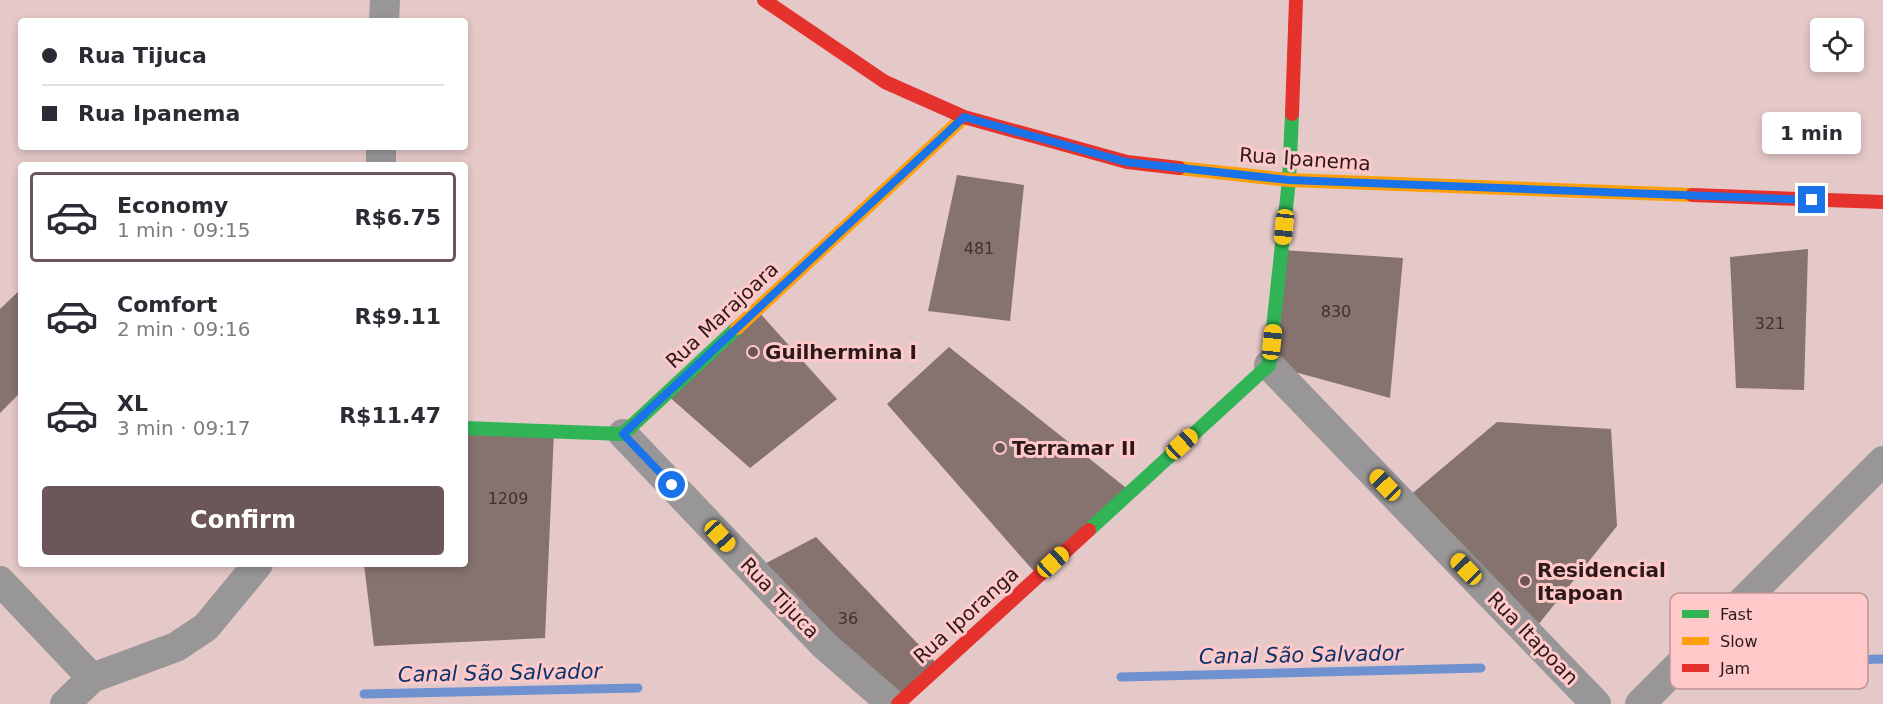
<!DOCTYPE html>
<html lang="en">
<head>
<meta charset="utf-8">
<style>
  body { margin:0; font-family:"DejaVu Sans",sans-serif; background:#f2f2f3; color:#2b2b33; height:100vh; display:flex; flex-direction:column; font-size:22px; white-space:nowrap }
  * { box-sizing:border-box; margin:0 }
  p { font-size:20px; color:#7c7c81 }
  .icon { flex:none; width:33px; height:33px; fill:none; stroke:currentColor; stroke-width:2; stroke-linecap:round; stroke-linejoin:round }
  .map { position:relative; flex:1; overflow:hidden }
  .sheet { position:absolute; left:18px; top:162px; width:450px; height:405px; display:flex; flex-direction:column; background:#fff; border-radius:6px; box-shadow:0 3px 9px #0003 }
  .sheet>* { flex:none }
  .hud { position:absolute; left:18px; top:18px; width:450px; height:132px; border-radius:6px; box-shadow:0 3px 9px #0003; display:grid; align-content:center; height:132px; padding:0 24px; background:#fff }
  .tools { position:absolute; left:1810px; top:18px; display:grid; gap:12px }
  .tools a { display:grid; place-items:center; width:54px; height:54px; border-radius:6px; background:#fff; box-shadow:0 3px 9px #0003; font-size:30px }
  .end { position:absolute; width:27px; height:27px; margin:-14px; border:8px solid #1a73e8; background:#fff; box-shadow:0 0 0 3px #fff }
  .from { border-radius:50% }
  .bubble { position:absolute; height:42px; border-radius:6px; background:#fff; box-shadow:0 3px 9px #0003; font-size:20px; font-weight:800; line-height:42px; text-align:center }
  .car { position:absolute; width:18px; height:36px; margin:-18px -9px; border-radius:8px; box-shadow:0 0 4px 2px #0007; background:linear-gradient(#f5c518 24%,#345 0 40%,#f5c518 0 76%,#345 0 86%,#f5c518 0) }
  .hud b { display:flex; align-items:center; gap:21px; height:57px; font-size:22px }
  .hud b+b { border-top:2px solid #e1e1e2 }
  .hud i { width:15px; height:15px; background:#2b2b33 }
  ul { padding:10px 0 0; list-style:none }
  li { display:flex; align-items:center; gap:18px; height:90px; margin:0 12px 9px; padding:0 12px; border:3px solid transparent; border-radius:6px }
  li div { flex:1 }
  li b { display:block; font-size:22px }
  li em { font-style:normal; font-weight:800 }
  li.active { border-color:#6d5657 }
  li>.icon { width:54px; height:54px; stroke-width:1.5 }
  .button { display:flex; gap:12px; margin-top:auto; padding:12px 24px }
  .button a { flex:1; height:69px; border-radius:6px; background:#6d5657; color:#fff; font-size:24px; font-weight:800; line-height:69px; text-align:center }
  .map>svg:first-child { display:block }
</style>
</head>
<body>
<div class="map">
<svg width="1883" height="704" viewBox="0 0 1883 704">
  <rect width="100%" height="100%" fill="#e5c8c8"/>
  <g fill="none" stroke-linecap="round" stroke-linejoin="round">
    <path stroke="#6f91cf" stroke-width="9" d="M1729,663L1883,659
      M1121,677L1481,668
      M364,694L638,688"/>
  </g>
  <path fill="#86726f" d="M957,175L1024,185L1010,321L928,311Z
    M1808,249L1804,390L1736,388L1730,257Z
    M1282,250L1403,258L1390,398L1269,365Z
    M21,289V392L0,413V309Z
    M757,310L837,399L750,468L666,394Z
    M949,347L1130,491L1038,576L887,404Z
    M1497,422L1611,429L1617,526L1530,635L1402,502Z
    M465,428L554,431L545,638L374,646L364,564H465Z
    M816,537L939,666L892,704L753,570Z"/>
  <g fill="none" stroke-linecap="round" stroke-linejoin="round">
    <path stroke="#989696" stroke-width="30" d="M384,21L385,0
      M381,165V147
      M1269,365L1596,704
      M623,434L824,645L892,704
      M0,581L92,678
      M65,704L92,678L176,647L206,627L258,564
      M1640,704L1883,461"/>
    <path stroke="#30b455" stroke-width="14" d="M465,428L623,434L737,328
      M1089,530L1269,365L1289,180L1292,114"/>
    <path stroke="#ff9f0a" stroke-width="14" d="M1179,168L1289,180L1692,195
      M737,328L964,117"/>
    <path stroke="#e5322d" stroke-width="14" d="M764,0L885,82L964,117L1127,162L1179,168
      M1292,114L1296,0
      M1692,195L1883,202
      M898,704L1089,530"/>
  </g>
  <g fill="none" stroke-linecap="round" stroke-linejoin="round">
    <path stroke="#1a73e8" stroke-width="8" d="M672,485L623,434L964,117L1126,162L1289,180L1812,200"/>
  </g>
  <g fill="#6d5657" stroke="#ffc9c9" stroke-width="2">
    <circle cx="753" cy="352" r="6"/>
    <circle cx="1000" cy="448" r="6"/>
    <circle cx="1525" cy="581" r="6"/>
  </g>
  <g text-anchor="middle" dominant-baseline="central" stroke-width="6" stroke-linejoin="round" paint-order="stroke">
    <g font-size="16" fill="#422f2f">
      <text x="979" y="248">481</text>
      <text x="1336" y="311">830</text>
      <text x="1770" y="323">321</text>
      <text x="508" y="498">1209</text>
      <text x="848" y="618">36</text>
    </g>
    <g font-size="20" fill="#2c191a" stroke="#ffc9c9">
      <text transform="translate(1305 159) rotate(4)">Rua Ipanema</text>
      <text transform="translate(722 315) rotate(-43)">Rua Marajoara</text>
      <text transform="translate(780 598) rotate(46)">Rua Tijuca</text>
      <text transform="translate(966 615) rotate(-42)">Rua Iporanga</text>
      <text transform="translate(1533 638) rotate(46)">Rua Itapoan</text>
    </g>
    <g font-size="20" font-weight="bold" fill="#2c191a" stroke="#ffc9c9" text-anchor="start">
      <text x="765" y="352">Guilhermina I</text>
      <text x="1012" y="448">Terramar II</text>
      <text x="1537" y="570">Residencial<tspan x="1537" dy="23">Itapoan</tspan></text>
    </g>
    <g font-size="21" font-style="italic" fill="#0b346d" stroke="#ffc9c9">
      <text transform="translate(1301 655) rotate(-1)">Canal São Salvador</text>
      <text transform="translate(500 673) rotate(-1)">Canal São Salvador</text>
    </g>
  </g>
  <rect x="1670" y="593" width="198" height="96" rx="9" fill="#ffc9c9" stroke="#c09494" stroke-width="1.5"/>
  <rect x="1682" y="610" width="27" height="8" fill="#30b455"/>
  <rect x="1682" y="637" width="27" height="8" fill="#ff9f0a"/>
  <rect x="1682" y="664" width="27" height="8" fill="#e5322d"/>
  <g font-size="16" fill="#2c191a">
    <text x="1720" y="620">Fast</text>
    <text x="1720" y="647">Slow</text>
    <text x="1720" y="674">Jam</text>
  </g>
</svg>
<div class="tools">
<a><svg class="icon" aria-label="locate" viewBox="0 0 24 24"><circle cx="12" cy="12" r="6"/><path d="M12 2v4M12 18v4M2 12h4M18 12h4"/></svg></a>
</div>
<i class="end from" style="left:672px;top:485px"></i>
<i class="end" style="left:1812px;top:200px"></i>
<div class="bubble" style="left:1762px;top:112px;width:99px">1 min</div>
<i class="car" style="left:1284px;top:227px;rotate:186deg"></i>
<i class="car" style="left:1272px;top:342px;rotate:6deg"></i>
<i class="car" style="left:1182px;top:444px;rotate:47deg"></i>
<i class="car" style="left:1385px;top:485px;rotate:316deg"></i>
<i class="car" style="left:720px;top:536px;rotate:137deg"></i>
<i class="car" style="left:1053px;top:562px;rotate:47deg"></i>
<i class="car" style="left:1466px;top:569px;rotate:316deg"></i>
<div class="hud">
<b><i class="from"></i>Rua Tijuca</b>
<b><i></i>Rua Ipanema</b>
</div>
<section class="sheet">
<ul>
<li class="active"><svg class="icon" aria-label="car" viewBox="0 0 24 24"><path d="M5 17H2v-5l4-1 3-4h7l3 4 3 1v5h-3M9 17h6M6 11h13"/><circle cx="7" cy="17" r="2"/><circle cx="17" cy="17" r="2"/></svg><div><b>Economy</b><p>1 min · 09:15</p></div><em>R$6.75</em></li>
<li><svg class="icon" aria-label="car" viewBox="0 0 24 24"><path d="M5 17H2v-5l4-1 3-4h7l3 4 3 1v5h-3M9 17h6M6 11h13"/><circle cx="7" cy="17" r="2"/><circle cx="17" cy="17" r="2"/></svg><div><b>Comfort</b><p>2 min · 09:16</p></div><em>R$9.11</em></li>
<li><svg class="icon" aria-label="car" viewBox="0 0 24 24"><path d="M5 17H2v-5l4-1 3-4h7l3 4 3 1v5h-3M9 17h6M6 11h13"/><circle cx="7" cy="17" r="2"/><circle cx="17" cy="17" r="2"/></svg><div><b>XL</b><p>3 min · 09:17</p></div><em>R$11.47</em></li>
</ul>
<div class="button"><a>Confirm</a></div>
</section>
</div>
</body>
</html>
